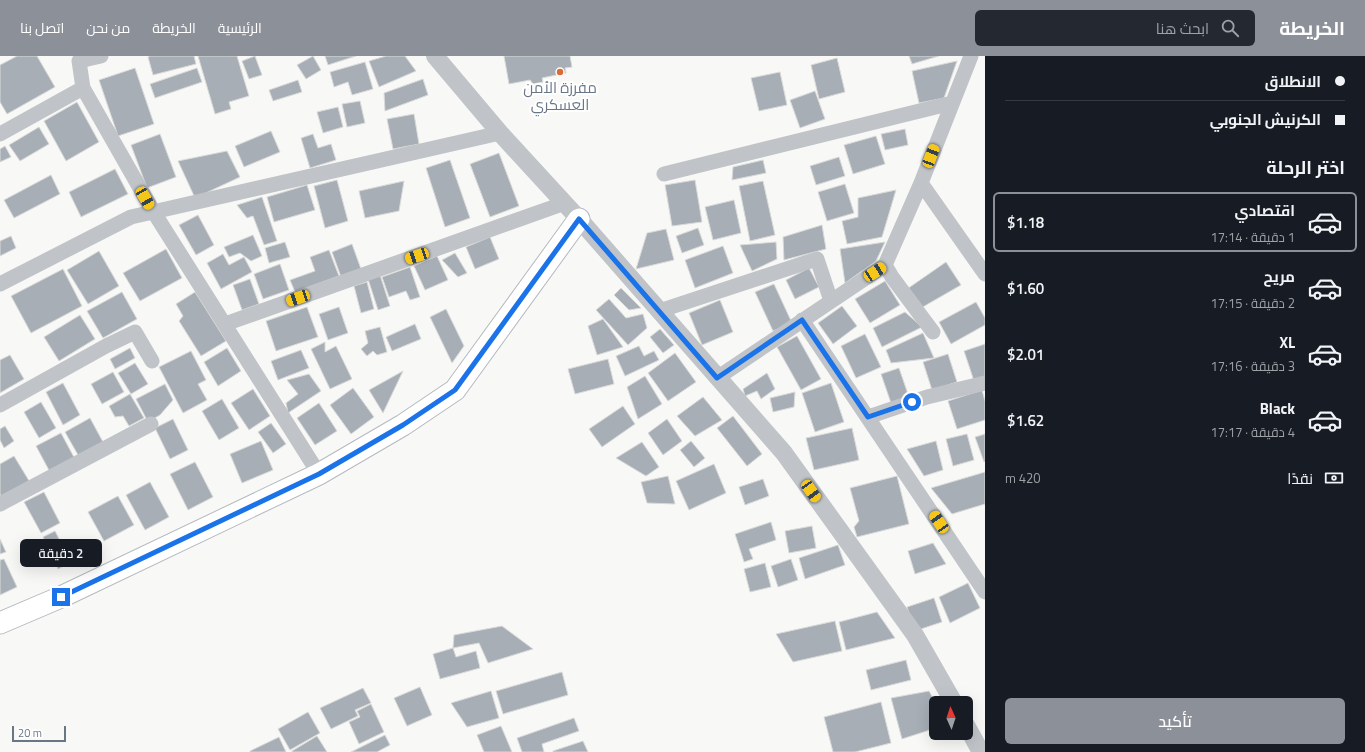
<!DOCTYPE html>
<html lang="ar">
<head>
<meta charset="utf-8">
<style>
  body { margin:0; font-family:"Titillium Web",Cairo,sans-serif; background:#242831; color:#f1f3f6; direction:rtl; height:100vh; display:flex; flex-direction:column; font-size:15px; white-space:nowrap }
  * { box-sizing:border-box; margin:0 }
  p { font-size:13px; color:#9ea1a6 }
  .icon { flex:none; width:22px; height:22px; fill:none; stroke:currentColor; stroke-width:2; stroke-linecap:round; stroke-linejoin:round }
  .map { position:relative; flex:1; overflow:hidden; direction:ltr }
  .drawer { display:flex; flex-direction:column; background:#171b24; width:380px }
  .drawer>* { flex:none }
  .hud { display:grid; align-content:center; height:88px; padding:0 20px; background:#171b24 }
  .needle { width:26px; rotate:357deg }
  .controls { position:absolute; left:929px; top:640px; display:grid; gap:8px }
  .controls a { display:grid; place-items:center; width:44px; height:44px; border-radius:6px; background:#171b24; box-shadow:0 4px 16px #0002; font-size:20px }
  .scale { position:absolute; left:12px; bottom:10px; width:54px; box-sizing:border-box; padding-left:4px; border:2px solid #697686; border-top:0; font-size:11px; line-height:14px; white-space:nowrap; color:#697686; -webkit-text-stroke:3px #fff; paint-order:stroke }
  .end { position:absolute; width:18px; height:18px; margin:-9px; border:5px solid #1a73e8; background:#fff; box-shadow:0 0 0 2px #fff }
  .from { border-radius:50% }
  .bubble { position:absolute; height:28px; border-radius:6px; background:#171b24; box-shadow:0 4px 16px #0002; font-size:13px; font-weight:600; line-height:28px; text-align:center; direction:rtl }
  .car { position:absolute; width:12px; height:24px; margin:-12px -6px; border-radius:5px; box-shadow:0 0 3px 1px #0007; background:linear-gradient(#f5c518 24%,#345 0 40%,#f5c518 0 76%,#345 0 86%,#f5c518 0) }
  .hud b { display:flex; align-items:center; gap:14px; height:38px; font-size:15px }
  .hud b+b { border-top:1px solid #363941 }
  .hud i { width:10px; height:10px; background:#f1f3f6 }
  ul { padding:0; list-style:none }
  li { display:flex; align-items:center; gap:12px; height:60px; margin:0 8px 6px; padding:0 12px; border:2px solid transparent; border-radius:6px }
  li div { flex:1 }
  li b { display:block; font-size:15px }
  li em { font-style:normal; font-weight:600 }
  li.current { border-color:#8c9099 }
  li>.icon { width:36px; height:36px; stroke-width:1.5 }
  h2 { padding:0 20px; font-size:18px; line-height:48px }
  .pay { display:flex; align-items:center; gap:10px; height:44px; padding:0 20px; font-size:15px }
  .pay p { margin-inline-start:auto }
  .cta { display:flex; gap:8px; margin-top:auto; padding:8px 20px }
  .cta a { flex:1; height:46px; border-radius:6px; background:#8c9099; color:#fff; font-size:16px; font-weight:600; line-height:46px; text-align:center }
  header { display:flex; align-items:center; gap:24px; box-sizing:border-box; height:56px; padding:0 20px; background:#8c9099; color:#fff }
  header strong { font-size:19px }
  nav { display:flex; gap:22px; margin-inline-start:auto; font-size:14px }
  .search { width:280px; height:36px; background:#242831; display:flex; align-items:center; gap:10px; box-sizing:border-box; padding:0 14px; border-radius:6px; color:#9ea1a6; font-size:15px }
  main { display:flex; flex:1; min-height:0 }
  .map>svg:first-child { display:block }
</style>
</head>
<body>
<header>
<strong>الخريطة</strong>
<div class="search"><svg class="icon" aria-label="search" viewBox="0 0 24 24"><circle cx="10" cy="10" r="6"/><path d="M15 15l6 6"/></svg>ابحث هنا</div>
<nav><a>الرئيسية</a><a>الخريطة</a><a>من نحن</a><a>اتصل بنا</a></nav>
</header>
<main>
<section class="drawer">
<div class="hud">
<b><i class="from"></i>الانطلاق</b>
<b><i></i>الكرنيش الجنوبي</b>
</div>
<h2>اختر الرحلة</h2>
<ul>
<li class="current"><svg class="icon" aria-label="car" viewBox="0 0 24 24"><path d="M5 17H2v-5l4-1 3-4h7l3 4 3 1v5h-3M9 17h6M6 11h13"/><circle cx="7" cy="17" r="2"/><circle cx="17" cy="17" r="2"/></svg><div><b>اقتصادي</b><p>1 دقيقة · 17:14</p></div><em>$1.18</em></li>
<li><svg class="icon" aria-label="car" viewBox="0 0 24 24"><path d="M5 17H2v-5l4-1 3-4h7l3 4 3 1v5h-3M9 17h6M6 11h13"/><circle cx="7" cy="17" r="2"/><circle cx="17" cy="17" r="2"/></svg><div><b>مريح</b><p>2 دقيقة · 17:15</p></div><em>$1.60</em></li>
<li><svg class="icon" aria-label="car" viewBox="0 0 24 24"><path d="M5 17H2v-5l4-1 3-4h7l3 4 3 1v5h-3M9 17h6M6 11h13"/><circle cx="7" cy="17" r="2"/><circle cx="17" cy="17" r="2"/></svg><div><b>XL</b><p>3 دقيقة · 17:16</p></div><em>$2.01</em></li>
<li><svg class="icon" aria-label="car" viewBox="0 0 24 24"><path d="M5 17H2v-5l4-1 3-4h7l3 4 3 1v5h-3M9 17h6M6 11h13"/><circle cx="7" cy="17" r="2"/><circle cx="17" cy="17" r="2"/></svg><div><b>Black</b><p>4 دقيقة · 17:17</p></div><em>$1.62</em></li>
</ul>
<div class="pay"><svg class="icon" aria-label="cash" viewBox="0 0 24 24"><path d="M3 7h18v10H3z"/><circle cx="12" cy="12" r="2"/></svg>نقدًا<p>420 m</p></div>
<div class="cta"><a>تأكيد</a></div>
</section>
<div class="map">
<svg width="985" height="696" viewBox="0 0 985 696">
  <rect width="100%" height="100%" fill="#f8f9f7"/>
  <path fill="#a7aeb6" stroke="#dadbd9" d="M17,0H37L55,31L7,58L0,46V9Z
    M150,0H194L196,8L153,19L148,1Z
    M198,0H237L249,40L229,46L231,53L215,58Z
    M255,0L262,19L249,23L242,5Z
    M313,0L321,14L306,23L297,9Z
    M325,0H356L328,9Z
    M386,0H405L416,15L379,31L369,5Z
    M504,0H570L572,11L565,12L566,17L542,22L543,26L533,28L530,24L509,28Z
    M909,0H939L912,8Z
    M837,2L845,36L819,43L811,9Z
    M957,5L944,42L919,47L912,15Z
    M365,6L373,33L352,39L348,26L334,31L330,16Z
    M135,12L154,68L118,80L99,24Z
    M197,12L202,26L155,42L150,28Z
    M780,16L787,49L759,55L751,22Z
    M423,23L428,39L385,55L384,37Z
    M298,24L302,36L273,45L269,34Z
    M815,35L825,63L800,72L790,44Z
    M360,45L365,67L347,71L342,48Z
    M77,46L99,86L66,105L44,65Z
    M338,51L343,71L323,77L317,56Z
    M414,58L419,88L393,93L387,63Z
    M39,71L49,88L20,105L9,89Z
    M905,73L908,89L885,94L881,78Z
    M271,75L280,96L244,111L235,90Z
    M160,78L176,121L147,132L131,89Z
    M313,78L318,92L331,88L336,104L310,112L301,82Z
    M876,80L885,108L853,118L844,89Z
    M5,90L11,101L0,106V93Z
    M227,95L240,121L195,142L178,105Z
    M499,97L519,150L490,161L470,108Z
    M839,101L845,120L816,129L810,110Z
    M450,104L470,162L445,171L426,112Z
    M763,104L766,117L732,124L733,111Z
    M115,113L128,138L81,161L69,136Z
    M51,119L60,138L14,162L4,144Z
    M337,124L348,165L325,172L314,130Z
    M695,124L702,166L672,170L665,129Z
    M404,125L399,155L365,162L359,135Z
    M763,125L775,179L750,185L739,130Z
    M845,128L854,157L827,165L818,136Z
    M307,129L315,154L274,166L267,141Z
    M896,134L882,181L847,188L842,165L858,161V142Z
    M262,141L277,185L264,189L253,160L247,162L237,149Z
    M734,144L741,177L713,184L705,151Z
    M198,159L214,189L196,199L179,169Z
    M822,169L826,193L784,204L783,181Z
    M698,172L704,189L682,197L676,180Z
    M666,173L674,204L636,213L647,177Z
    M253,179L262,200L251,205L240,197L229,201L224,191Z
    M11,180L16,192L0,200V185Z
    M490,181L499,203L475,213L466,191Z
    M285,186L290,201L269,207L265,192Z
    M776,186L777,203L752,215L740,189Z
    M885,186L876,205L845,227L840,193Z
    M352,188L361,213L341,221L332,196Z
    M723,190L733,217L695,232L685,204Z
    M166,193L182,222L140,245L123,217Z
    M329,194L339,220L295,236L290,224L315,215L310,201Z
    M99,195L119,230L88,248L67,214Z
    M455,197L467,217L458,221L442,204Z
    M223,198L229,209L244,201L252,216L221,233L207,207Z
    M437,200L448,224L425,234L414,210Z
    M946,206L961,229L921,252L907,233Z
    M280,208L289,234L263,243L254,218Z
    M410,211L420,241L410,244L406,235L389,241L382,221Z
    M809,212L819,231L795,243L786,224Z
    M63,213L82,250L31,277L11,240Z
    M380,219L390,250L378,254L368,223Z
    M250,223L259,248L242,254L233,229Z
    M885,225L900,249L870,267L855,243Z
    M367,226L374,253L361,257L354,230Z
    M774,228L792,267L773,275L755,236Z
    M621,232L641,252L629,254L614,239Z
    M122,236L137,263L103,282L87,255Z
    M195,236L226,285L201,300L179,265L183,260L176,248Z
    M609,243L626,262L643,258L647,272L628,289L596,254Z
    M720,244L733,276L702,289L689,257Z
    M976,246L985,262V269L951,288L939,266Z
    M842,250L857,270L833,288L818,267Z
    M307,251L318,281L276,295L266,265Z
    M339,251L348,277L328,284L319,258Z
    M446,253L464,290L452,307L430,261Z
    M905,256L922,271L882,291L873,272Z
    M80,259L95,283L59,305L44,281Z
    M603,263L623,291L597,299L588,270Z
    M415,268L421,283L392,295L386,281Z
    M380,271L387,296L377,299L373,295L367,300L361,293L368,287L365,275Z
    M660,273L674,289L663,297L650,281Z
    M923,277L934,302L891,307L886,294Z
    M865,278L881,311L856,322L841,290Z
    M797,280L821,323L801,334L777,291Z
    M325,286V296L336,290L352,323L330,333L311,293Z
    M985,288V321L974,325L964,295Z
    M639,290L644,300L654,295L659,304L625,320L616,300Z
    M130,292L135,302L115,313L110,303Z
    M227,292L241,315L218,330L204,306Z
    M301,294L309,312L278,324L271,305Z
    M191,295L206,324L198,328L207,344L183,357L159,311Z
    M675,297L696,326L668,345L648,317Z
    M948,298L957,326L932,334L923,306Z
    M10,299L24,323L0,337V304Z
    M608,303L614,328L575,338L568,313Z
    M135,307L148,328L131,338L118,317Z
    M899,312L909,341L891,347L881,318Z
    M403,315L383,357L369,334Z
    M113,316L124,336L102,348L91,328Z
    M767,317L775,333L761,343L757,335L745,340L743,333Z
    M309,318L321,335L288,357L286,347L298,338L287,324Z
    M645,320L662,348L638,363L627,331Z
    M63,327L80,359L63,369L46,336Z
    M831,327L844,366L815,376L802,337Z
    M165,328L173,344L160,359L148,366L136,343Z
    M353,332L374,361L351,378L330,349Z
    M253,333L270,360L249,374L231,347Z
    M982,334L985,345V364L957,373L948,345Z
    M795,336L794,351L773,356L770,342Z
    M130,338L144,362L129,370L123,360L115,361L109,350Z
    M703,341L722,364L695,380L677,360Z
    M222,343L239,372L219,384L202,355Z
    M41,346L56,372L39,382L24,356Z
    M319,347L337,375L315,389L297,362Z
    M623,350L635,368L602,391L589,373Z
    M733,360L762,398L747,410L717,372Z
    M90,362L103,386L78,399L65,376Z
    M173,363L188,394L170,403L155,372Z
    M667,363L682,385L663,399L648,377Z
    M271,367L286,388L273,397L258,376Z
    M5,370L14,385L4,392L0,384V373Z
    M852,372L859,404L814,414L806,382Z
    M61,377L76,405L51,418L36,390Z
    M967,378L974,404L953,410L946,383Z
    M985,378V405L984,406L975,381Z
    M261,385L273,414L242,427L230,398Z
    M691,385L705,402L694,411L680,394Z
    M936,385L943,414L924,420L907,393Z
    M642,386L659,411L646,420L616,402Z
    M14,400L31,428L3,444L0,438V408Z
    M195,406L213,441L188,454L170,418Z
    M714,408L726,437L689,454L676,425Z
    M985,416V448L952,458L931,432Z
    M668,420L675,448L647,447L641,426Z
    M897,420L909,468L857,481L854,471L859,465L850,432Z
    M763,423L769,440L745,449L739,431Z
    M150,426L169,461L145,474L126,439Z
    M44,436L60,467L41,477L24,446Z
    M118,440L134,469L104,485L88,456Z
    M771,466L776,484L749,493L753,503L744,506L735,478Z
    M812,470L816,492L789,497L785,475Z
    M55,475L71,506L58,513L43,481Z
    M0,483L6,496L0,498Z
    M933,487L946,508L915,518L908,495Z
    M838,489L845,509L805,523L799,502Z
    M4,503L17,531L0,539V504Z
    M791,503L798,524L778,531L771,510Z
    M765,507L771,531L750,536L744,513Z
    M968,527L980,552L950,567L939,541Z
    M934,542L942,566L915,575L907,551Z
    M877,556L895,582L846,594L839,566Z
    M835,565L842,595L793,606L776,578Z
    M502,570L533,593L488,607L479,587L453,592L454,579Z
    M453,592L456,601L476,595L480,612L440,623L433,598Z
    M906,604L911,624L871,634L866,614Z
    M562,616L568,639L503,658L496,635Z
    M420,631L432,659L407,670L394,642Z
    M363,632L371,647L355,654L358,660L331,673L320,652Z
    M491,635L499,662L467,671L451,647Z
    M929,635L936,648V672L902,683L891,642Z
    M881,646L891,687L855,696H833L824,661Z
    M371,648L384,676L359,688L349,666L360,661L357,655Z
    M308,656L320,677L290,694L278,673Z
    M574,662L579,675L542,688L544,696H522L517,682Z
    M501,670L512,696H484L477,679Z
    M385,679L390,689L377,696H351Z
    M317,680L327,696H292V695Z
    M279,681L286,696H250V695Z
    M583,685L588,696H553V695Z"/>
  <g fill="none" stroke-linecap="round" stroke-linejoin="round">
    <g stroke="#b5b9bf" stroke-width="23">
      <path id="secondary" d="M0,567L61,541L319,418L403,369L455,334L579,163"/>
    </g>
    <path stroke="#c0c4c8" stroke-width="15" d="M101,0L79,5L83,32L153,155L319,418
      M0,78L83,32
      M664,118L952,47
      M921,127L985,218
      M885,209L892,221L933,276
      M0,228L131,161L500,77
      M659,255L817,203L831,245
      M802,264L985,536
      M225,268L565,147
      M717,322L885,209L921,127L971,0
      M0,349L106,290L135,276L152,305
      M868,361L927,341L985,327
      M0,448L151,368"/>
    <path stroke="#c0c4c8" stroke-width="18" d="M435,0L500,77L579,163L784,397L915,579L954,647
      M966,669L981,696"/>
    <use href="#secondary" stroke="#fff" stroke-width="21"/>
  </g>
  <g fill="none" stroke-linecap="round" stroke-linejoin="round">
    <path stroke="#1a73e8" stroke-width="5" d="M61,541L319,418L403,369L455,334L579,163L717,322L802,264L868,361L912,346"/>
  </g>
  <circle fill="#da6b35" stroke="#fff" stroke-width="1.5" cx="560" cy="16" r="4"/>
  <g text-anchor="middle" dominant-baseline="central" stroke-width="4" stroke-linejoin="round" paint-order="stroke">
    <g font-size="15" fill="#697686" stroke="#fff">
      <text x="560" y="31">مفرزة الأمن<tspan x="560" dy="17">العسكري</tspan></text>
    </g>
  </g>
</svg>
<div class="controls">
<a><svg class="needle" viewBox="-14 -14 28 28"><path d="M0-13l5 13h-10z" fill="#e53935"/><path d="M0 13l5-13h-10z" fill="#9ea1a6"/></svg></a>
</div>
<div class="scale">20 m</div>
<i class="end from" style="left:912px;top:346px"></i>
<i class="end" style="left:61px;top:541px"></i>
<div class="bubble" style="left:20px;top:483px;width:82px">2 دقيقة</div>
<i class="car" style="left:931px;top:100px;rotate:21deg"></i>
<i class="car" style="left:145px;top:142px;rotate:150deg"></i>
<i class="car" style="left:417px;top:200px;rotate:251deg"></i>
<i class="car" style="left:875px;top:216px;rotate:57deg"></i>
<i class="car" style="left:298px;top:242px;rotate:251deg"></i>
<i class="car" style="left:811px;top:435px;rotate:145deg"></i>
<i class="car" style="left:939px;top:466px;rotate:326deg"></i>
</div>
</main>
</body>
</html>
